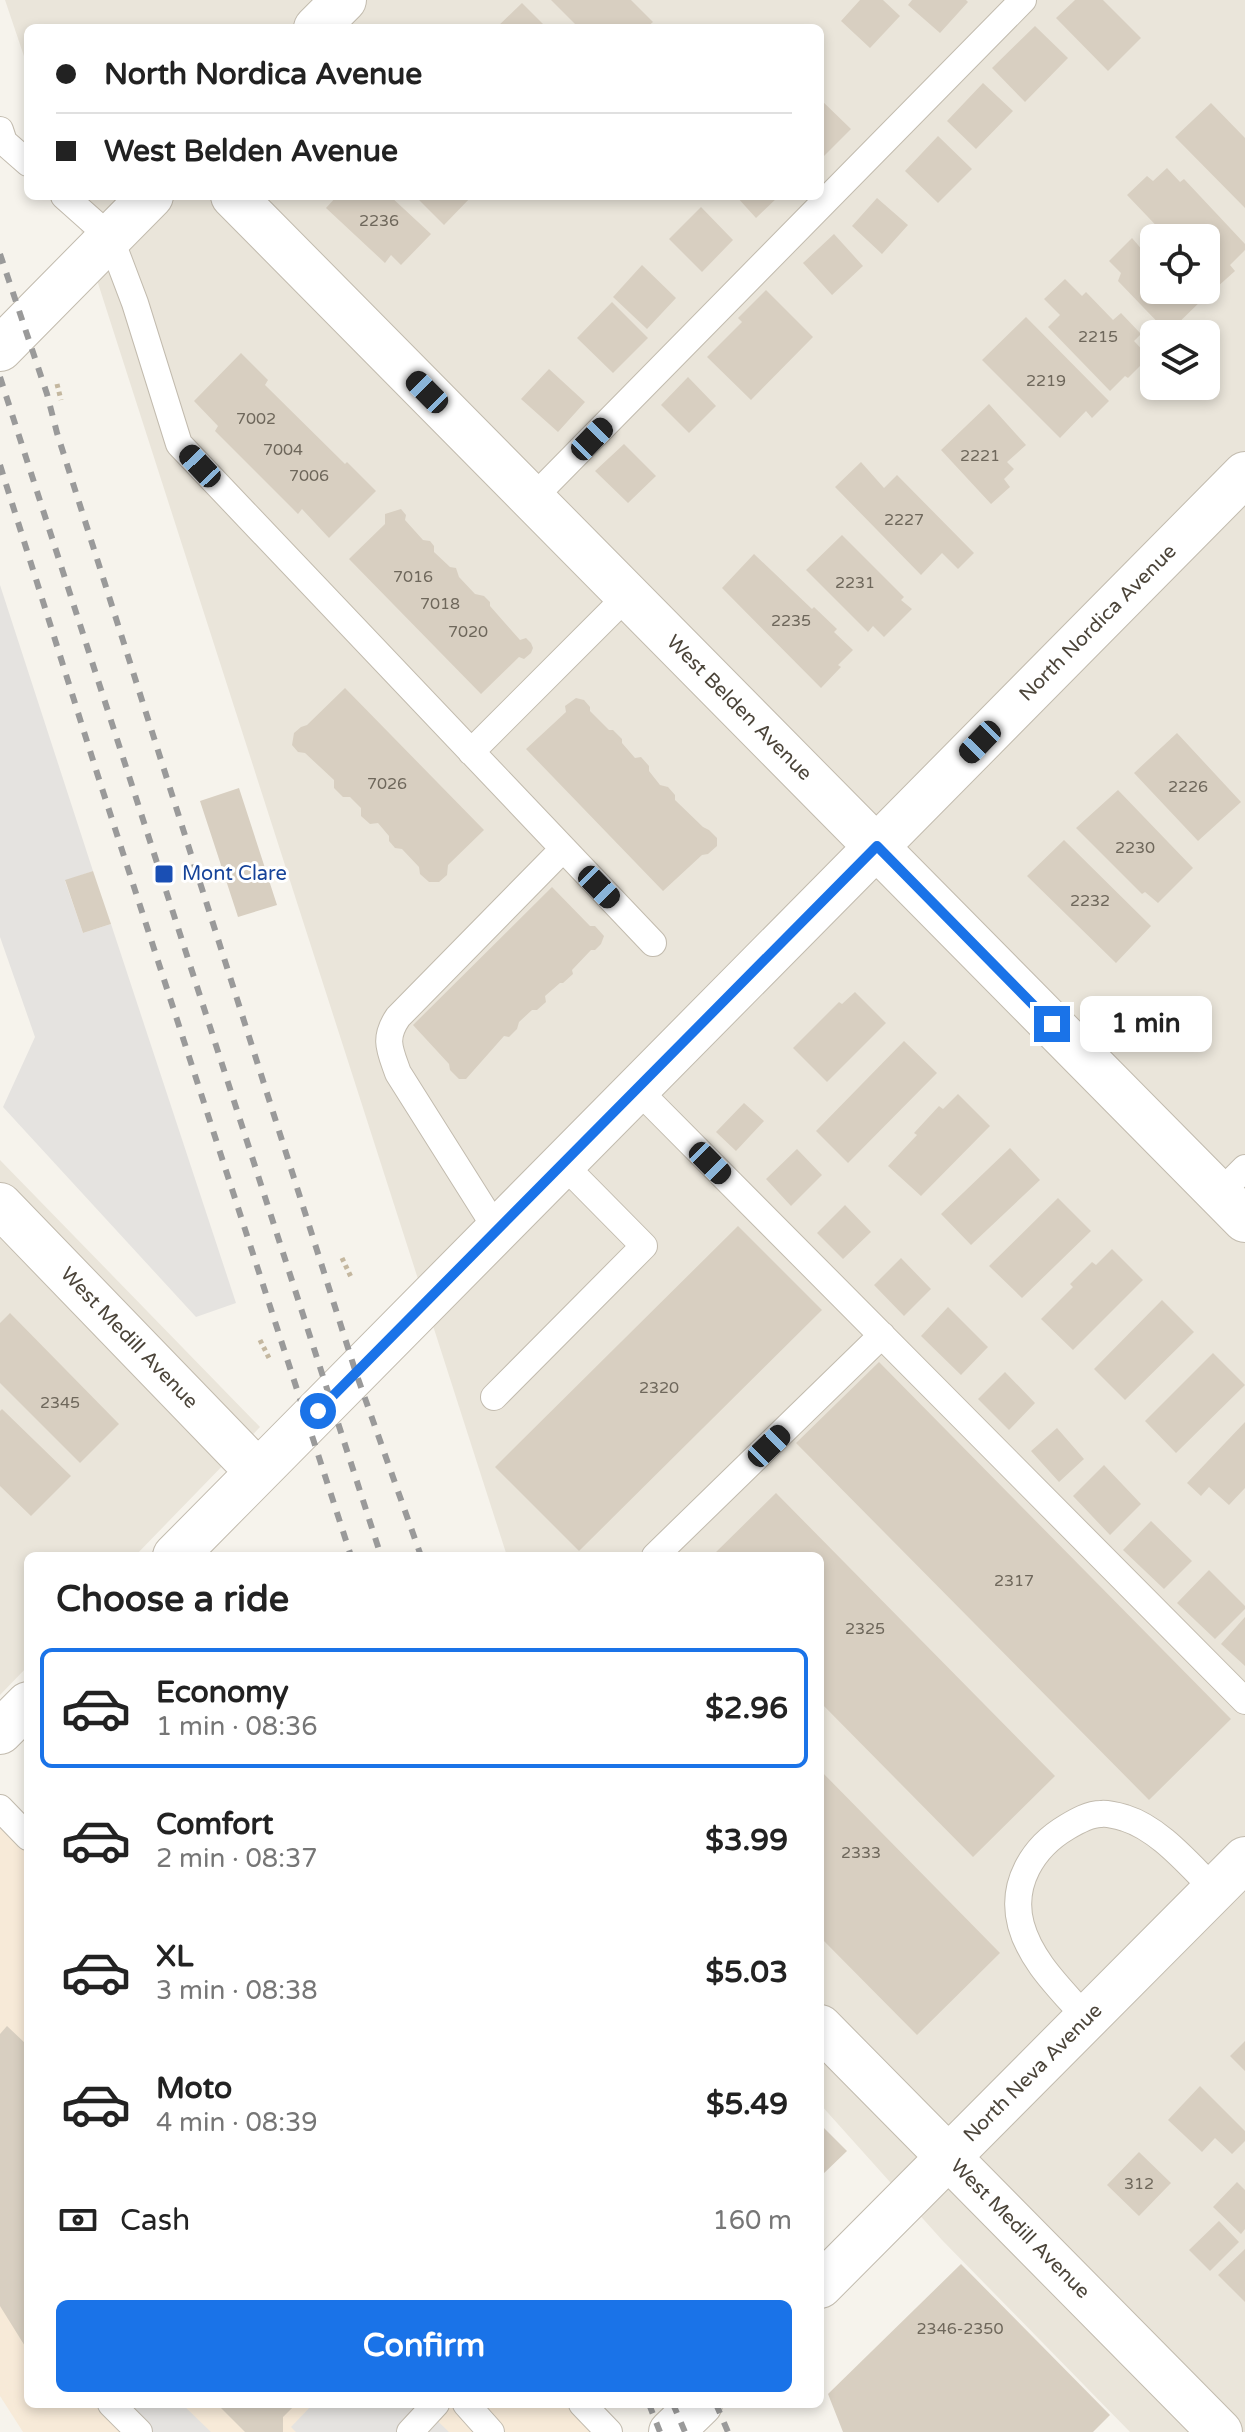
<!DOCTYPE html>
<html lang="en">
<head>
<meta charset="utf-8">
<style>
  body { margin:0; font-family:"Varela Round",sans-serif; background:#f2f2f2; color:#222; height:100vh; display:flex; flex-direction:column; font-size:30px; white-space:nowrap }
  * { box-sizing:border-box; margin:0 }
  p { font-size:26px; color:#767676 }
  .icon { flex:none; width:44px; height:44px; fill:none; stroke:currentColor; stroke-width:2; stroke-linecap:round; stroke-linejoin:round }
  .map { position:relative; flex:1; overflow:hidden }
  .side { position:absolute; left:24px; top:1552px; width:800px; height:856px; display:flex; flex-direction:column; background:#fff; border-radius:12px; box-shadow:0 4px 12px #0003 }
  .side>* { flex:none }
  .banner { position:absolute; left:24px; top:24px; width:800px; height:176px; border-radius:12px; box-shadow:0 4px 12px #0003; display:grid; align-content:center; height:176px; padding:0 32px; background:#fff }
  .fabs { position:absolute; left:1140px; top:224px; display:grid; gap:16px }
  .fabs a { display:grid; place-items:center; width:80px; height:80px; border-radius:12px; background:#fff; box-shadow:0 4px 12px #0003; font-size:40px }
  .end { position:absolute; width:36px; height:36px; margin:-18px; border:10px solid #1a73e8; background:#fff; box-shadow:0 0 0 4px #fff }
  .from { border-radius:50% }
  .bubble { position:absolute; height:56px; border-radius:12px; background:#fff; box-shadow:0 4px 12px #0003; font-size:26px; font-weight:800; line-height:56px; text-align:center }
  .car { position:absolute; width:24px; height:48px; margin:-24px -12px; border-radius:10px; box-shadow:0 0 6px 2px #0007; background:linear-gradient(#222 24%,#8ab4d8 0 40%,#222 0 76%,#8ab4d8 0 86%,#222 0) }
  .banner b { display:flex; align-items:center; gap:28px; height:76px; font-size:30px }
  .banner b+b { border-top:2px solid #e0e0e0 }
  .banner i { width:20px; height:20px; background:#222 }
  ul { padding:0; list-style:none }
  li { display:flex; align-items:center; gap:24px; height:120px; margin:0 16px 12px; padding:0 16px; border:4px solid transparent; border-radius:12px }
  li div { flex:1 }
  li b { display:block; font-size:30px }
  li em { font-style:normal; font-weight:800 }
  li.active { border-color:#1a73e8 }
  li>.icon { width:72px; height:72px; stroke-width:1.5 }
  h2 { padding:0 32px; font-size:36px; line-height:96px }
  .pay { display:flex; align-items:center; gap:20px; height:88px; padding:0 32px; font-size:30px }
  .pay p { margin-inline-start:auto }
  .primary-button { display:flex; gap:16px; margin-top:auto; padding:16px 32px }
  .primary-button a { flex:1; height:92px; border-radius:12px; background:#1a73e8; color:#fff; font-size:32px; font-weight:800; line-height:92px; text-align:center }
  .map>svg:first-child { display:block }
</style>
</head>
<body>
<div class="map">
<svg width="1245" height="2432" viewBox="0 0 1245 2432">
  <rect width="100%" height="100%" fill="#f6f3ec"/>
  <path fill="#eae5da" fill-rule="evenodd" d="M5,0H1245V2432H1130L942,2240L820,2104V1556H507L70,196H820V28H28V68ZM1154,238H1206V290H1154ZM1154,334H1206V386H1154Z
    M0,1160L260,1427L135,1556H28V1666L0,1695Z"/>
  <path fill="#f7ead8" d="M0,1804L28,1832V2404H590L617,2432H23L0,2396Z"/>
  <path fill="#e5e3e0" d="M0,585L93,871L65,881L83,933L111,924L236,1303L196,1317L3,1107L35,1037L0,937Z
    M120,2404H182L211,2432H149Z
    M313,2404H420L449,2432H296L291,2427Z"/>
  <path fill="#d8cfc1" d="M551,0H631L653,22L646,28H579Z
    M860,0H883L900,16L870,48L841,21Z
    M912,0H966L968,2L940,33L908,5Z
    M1075,0H1103L1141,38L1108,71L1056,18Z
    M522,3L547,28H496Z
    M1035,26L1068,58L1025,102L992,68Z
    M983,83L1013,111L976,149L947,121Z
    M820,99L851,129L820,160Z
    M1211,103L1245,138V208L1175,137Z
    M938,136L972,169L938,203L905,171Z
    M1167,168L1180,182L1184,179L1245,244V250L1230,265L1235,271L1216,288L1206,277V238H1168L1127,195L1147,176L1153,181Z
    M337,196H390L431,234L401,265L391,255L385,263L326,208Z
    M415,196H472L444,225Z
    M736,196H779L756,218Z
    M877,198L908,225L882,254L852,226Z
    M701,207L733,240L702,272L669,239Z
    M834,234L863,266L832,295L803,263Z
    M1132,238L1144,252L1154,243V290H1198L1205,297L1168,333L1118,281L1121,273L1109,261Z
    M642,265L676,298L647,329L613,297Z
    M1065,279L1082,296L1086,292L1113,320L1121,313L1141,334L1134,341L1149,357L1128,378L1125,376L1110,391L1048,327L1060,315L1044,299Z
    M766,290L813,337L751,400L707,357L742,322L738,318Z
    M612,302L648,338L613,373L577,338Z
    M1026,317L1109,401L1092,418L1086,411L1060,438L982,360Z
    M241,353L268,380L265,385L345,464L347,462L376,491L329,538L302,509L298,514L215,431L218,426L194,401Z
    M549,369L585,402L558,432L521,399Z
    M688,377L716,406L689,433L661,405Z
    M989,404L1026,445L1007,462L1014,469L1004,479L1010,487L991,504L941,450Z
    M624,444L656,476L628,503L595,471Z
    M861,462L884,488L897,475L974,553L958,569L942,553L921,575L835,487Z
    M401,509L406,515L405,520L423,540L430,541L434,546V552L450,567L456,568L459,577L475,594L484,596L490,602V606L520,640L526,638L531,643L533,648L531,653L524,659L519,657L481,694L349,559L385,524V514Z
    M842,535L904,597L901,600L912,609L884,637L873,626L868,632L806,570Z
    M754,554L812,609L814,607L837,629L834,632L853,650L838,665L841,667L821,688L722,588Z
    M345,688L484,830L448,865L447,875L439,882H429L420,874L419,867L402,849L395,848L389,841V836L378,823L370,824L361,816V808L350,797H343L334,788V780L305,753L298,752L292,745L294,733L301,727L307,725Z
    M576,698L584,700L590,707V711L609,730H613L622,739V743L635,758L641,757L649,766V771L660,785L668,787L675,795V800L703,827L709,830L717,838V846L708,854L702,855L663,891L526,749L566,712L565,706Z
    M1177,733L1241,802L1198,841L1134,773Z
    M239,788L277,905L238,917L200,801Z
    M1118,790L1193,868L1158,903L1145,892L1142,894L1076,828Z
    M1064,840L1151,926L1116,963L1027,876Z
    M93,871L111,924L83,933L65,880Z
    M552,887L590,926H595L604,936L601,944L595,950H591L572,970L573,974L563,983H560L545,996L546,1002L537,1010H532L519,1022L517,1029L509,1037L504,1036L466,1079H459L450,1070L449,1064L413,1025Z
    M855,992L886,1023L827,1082L793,1048L839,1002L842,1004Z
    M904,1041L937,1073L848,1163L816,1131Z
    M958,1094L990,1126L921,1196L888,1166L917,1135L914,1133L939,1106L943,1109Z
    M744,1103L764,1121L736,1151L716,1132Z
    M1010,1148L1040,1180L971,1245L941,1214Z
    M797,1149L822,1175L791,1206L766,1179Z
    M1058,1198L1091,1231L1022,1298L989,1266Z
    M845,1205L871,1232L843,1259L817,1233Z
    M738,1226L822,1310L579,1551L495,1467Z
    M1112,1249L1143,1280L1073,1350L1041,1319L1073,1287L1070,1284L1092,1262L1096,1265Z
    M901,1258L931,1289L904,1316L874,1285Z
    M1162,1300L1194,1332L1125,1400L1094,1369Z
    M948,1307L988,1347L961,1375L921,1336Z
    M10,1313L119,1424L80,1463L0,1383V1323Z
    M1213,1353L1245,1385L1176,1453L1145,1421Z
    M879,1362L1231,1719L1149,1800L796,1443Z
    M1005,1372L1035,1403L1009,1430L978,1399Z
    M2,1409L71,1476L31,1516L0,1486V1411Z
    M1245,1422V1488L1229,1505L1209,1487L1201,1496L1187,1483Z
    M1057,1428L1084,1459L1059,1482L1031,1451Z
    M1104,1465L1141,1504L1110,1535L1073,1496Z
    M776,1493L1055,1776L973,1857L820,1702V1556H712Z
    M1151,1521L1192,1561L1164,1589L1123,1550Z
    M1209,1570L1245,1606V1609L1215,1639L1177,1603Z
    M1245,1617V1666L1221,1644Z
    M820,1770L1000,1953L917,2035L820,1937Z
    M7,2026L26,2044L28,2042V2351L0,2306V2034Z
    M1245,2041V2071L1230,2056Z
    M1200,2086L1245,2131V2141L1232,2154L1215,2138L1202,2152L1168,2120Z
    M820,2124L847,2151L820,2177Z
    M1139,2152L1171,2183L1139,2216L1107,2185Z
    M1237,2182L1245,2190V2229L1241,2234L1213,2207Z
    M1219,2221L1239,2242L1210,2271L1189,2250Z
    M1245,2249V2302L1218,2275Z
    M961,2264L1110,2415L1093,2432H843L828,2394Z
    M217,2404H296L283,2417V2432H245Z"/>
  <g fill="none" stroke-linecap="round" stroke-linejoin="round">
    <g stroke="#c2bbae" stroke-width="28">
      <path id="service" d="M0,130L4,142L28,163
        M64,196L110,237L135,303L179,444L653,943
        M532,499L1023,0
        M471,752L627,596
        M637,1089L1245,1701
        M1219,1194L1245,1168
        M497,1230L398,1073C390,1050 383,1039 398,1017L563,849
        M494,1397L644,1246L563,1164
        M655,1556L882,1335
        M0,1808L28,1837
        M1087,2019C1062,1990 1031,1962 1021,1925C1010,1884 1033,1847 1067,1827C1077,1821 1089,1814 1101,1814C1107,1813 1118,1816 1125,1818C1160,1829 1189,1865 1215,1890
        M111,2404L139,2432
        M466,2404L491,2432
        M582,2404L609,2432
        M410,2432L436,2404"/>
    </g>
    <g stroke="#c2bbae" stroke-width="46">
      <path id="minor" d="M316,28L344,0
        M233,196L1245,1220
        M0,349L151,196
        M0,1205L258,1472
        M175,1556L1245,474
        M0,1732L28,1704
        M820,2027L1220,2432
        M820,2286L1245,1859
        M671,2432L700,2404"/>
    </g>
    <path stroke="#c4b79f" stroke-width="5" stroke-dasharray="4 4" stroke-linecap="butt" d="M57,384L61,400
      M342,1258L351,1277
      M260,1340L270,1360"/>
    <use href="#service" stroke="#fff" stroke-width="26"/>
    <use href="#minor" stroke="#fff" stroke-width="44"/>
    <path stroke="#9a9a9a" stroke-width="6" stroke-dasharray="10 10" stroke-linecap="butt" d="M0,254L47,394L57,433L356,1373L421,1556
      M0,377L381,1556
      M0,465L97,773L351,1556
      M649,2404L660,2432
      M673,2404L685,2432
      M716,2404L728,2432"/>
  </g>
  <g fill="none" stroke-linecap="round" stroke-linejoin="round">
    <path stroke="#1a73e8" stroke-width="10" d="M318,1411L877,846L1052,1024"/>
  </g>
  <rect fill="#1a4fb4" stroke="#fff" stroke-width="3" x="154" y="864" width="20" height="20" rx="4"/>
  <g text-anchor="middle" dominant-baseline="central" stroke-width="6" stroke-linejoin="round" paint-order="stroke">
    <g font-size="16" fill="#6e675b">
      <text x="379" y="221">2236</text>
      <text x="1098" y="337">2215</text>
      <text x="1046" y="381">2219</text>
      <text x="256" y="419">7002</text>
      <text x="283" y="450">7004</text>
      <text x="980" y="456">2221</text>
      <text x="309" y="476">7006</text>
      <text x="904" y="520">2227</text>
      <text x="413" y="577">7016</text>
      <text x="855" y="583">2231</text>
      <text x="440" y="604">7018</text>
      <text x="791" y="621">2235</text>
      <text x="468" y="632">7020</text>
      <text x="387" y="784">7026</text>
      <text x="1188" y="787">2226</text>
      <text x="1135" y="848">2230</text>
      <text x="1090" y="901">2232</text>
      <text x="659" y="1388">2320</text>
      <text x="60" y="1403">2345</text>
      <text x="1014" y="1581">2317</text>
      <text x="865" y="1629">2325</text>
      <text x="861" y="1853">2333</text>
      <text x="1139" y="2184">312</text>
      <text x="960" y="2329">2346-2350</text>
    </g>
    <g font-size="20" fill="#4b4439" stroke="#fff">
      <text transform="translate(1098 623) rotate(-45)">North Nordica Avenue</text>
      <text transform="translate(739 708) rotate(45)">West Belden Avenue</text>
      <text transform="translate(129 1338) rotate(46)">West Medill Avenue</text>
      <text transform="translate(1033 2073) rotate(-45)">North Neva Avenue</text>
      <text transform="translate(1020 2229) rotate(45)">West Medill Avenue</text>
    </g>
    <g font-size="20" fill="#164399" stroke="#fff" text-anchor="start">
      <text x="182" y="874">Mont Clare</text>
    </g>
  </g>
</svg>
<div class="fabs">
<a><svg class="icon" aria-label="locate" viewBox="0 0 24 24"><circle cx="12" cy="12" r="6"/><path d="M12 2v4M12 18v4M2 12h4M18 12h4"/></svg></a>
<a><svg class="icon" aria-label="layers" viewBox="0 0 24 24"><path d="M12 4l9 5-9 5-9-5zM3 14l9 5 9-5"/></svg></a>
</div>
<i class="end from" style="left:318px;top:1411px"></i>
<i class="end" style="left:1052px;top:1024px"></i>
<div class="bubble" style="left:1080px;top:996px;width:132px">1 min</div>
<i class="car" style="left:427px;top:392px;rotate:315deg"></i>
<i class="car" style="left:592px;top:439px;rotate:44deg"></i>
<i class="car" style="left:200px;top:466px;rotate:317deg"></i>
<i class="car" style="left:980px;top:742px;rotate:224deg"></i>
<i class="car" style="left:599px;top:887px;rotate:136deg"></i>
<i class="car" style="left:710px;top:1163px;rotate:135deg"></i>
<i class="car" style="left:769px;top:1446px;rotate:46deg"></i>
<div class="banner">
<b><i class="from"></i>North Nordica Avenue</b>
<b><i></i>West Belden Avenue</b>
</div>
<section class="side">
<h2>Choose a ride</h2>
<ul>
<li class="active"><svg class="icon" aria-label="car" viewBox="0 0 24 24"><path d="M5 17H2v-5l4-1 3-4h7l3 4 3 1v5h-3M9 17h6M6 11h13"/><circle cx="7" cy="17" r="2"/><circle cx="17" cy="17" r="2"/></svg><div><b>Economy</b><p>1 min · 08:36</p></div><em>$2.96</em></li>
<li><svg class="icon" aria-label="car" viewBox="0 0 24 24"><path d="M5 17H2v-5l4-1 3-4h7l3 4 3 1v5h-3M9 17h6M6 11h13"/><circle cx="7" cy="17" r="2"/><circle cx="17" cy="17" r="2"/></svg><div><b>Comfort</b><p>2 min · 08:37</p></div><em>$3.99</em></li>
<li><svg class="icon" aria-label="car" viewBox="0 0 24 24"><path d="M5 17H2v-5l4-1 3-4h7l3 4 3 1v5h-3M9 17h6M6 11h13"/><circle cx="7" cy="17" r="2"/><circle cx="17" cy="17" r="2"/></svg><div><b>XL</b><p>3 min · 08:38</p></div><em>$5.03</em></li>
<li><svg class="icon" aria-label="car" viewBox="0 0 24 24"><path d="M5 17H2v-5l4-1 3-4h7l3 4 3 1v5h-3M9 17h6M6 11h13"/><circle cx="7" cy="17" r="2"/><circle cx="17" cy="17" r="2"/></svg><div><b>Moto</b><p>4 min · 08:39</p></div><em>$5.49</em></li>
</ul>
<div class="pay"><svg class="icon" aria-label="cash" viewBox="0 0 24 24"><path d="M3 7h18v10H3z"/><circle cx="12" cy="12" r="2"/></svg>Cash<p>160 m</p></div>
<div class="primary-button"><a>Confirm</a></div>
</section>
</div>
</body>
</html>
